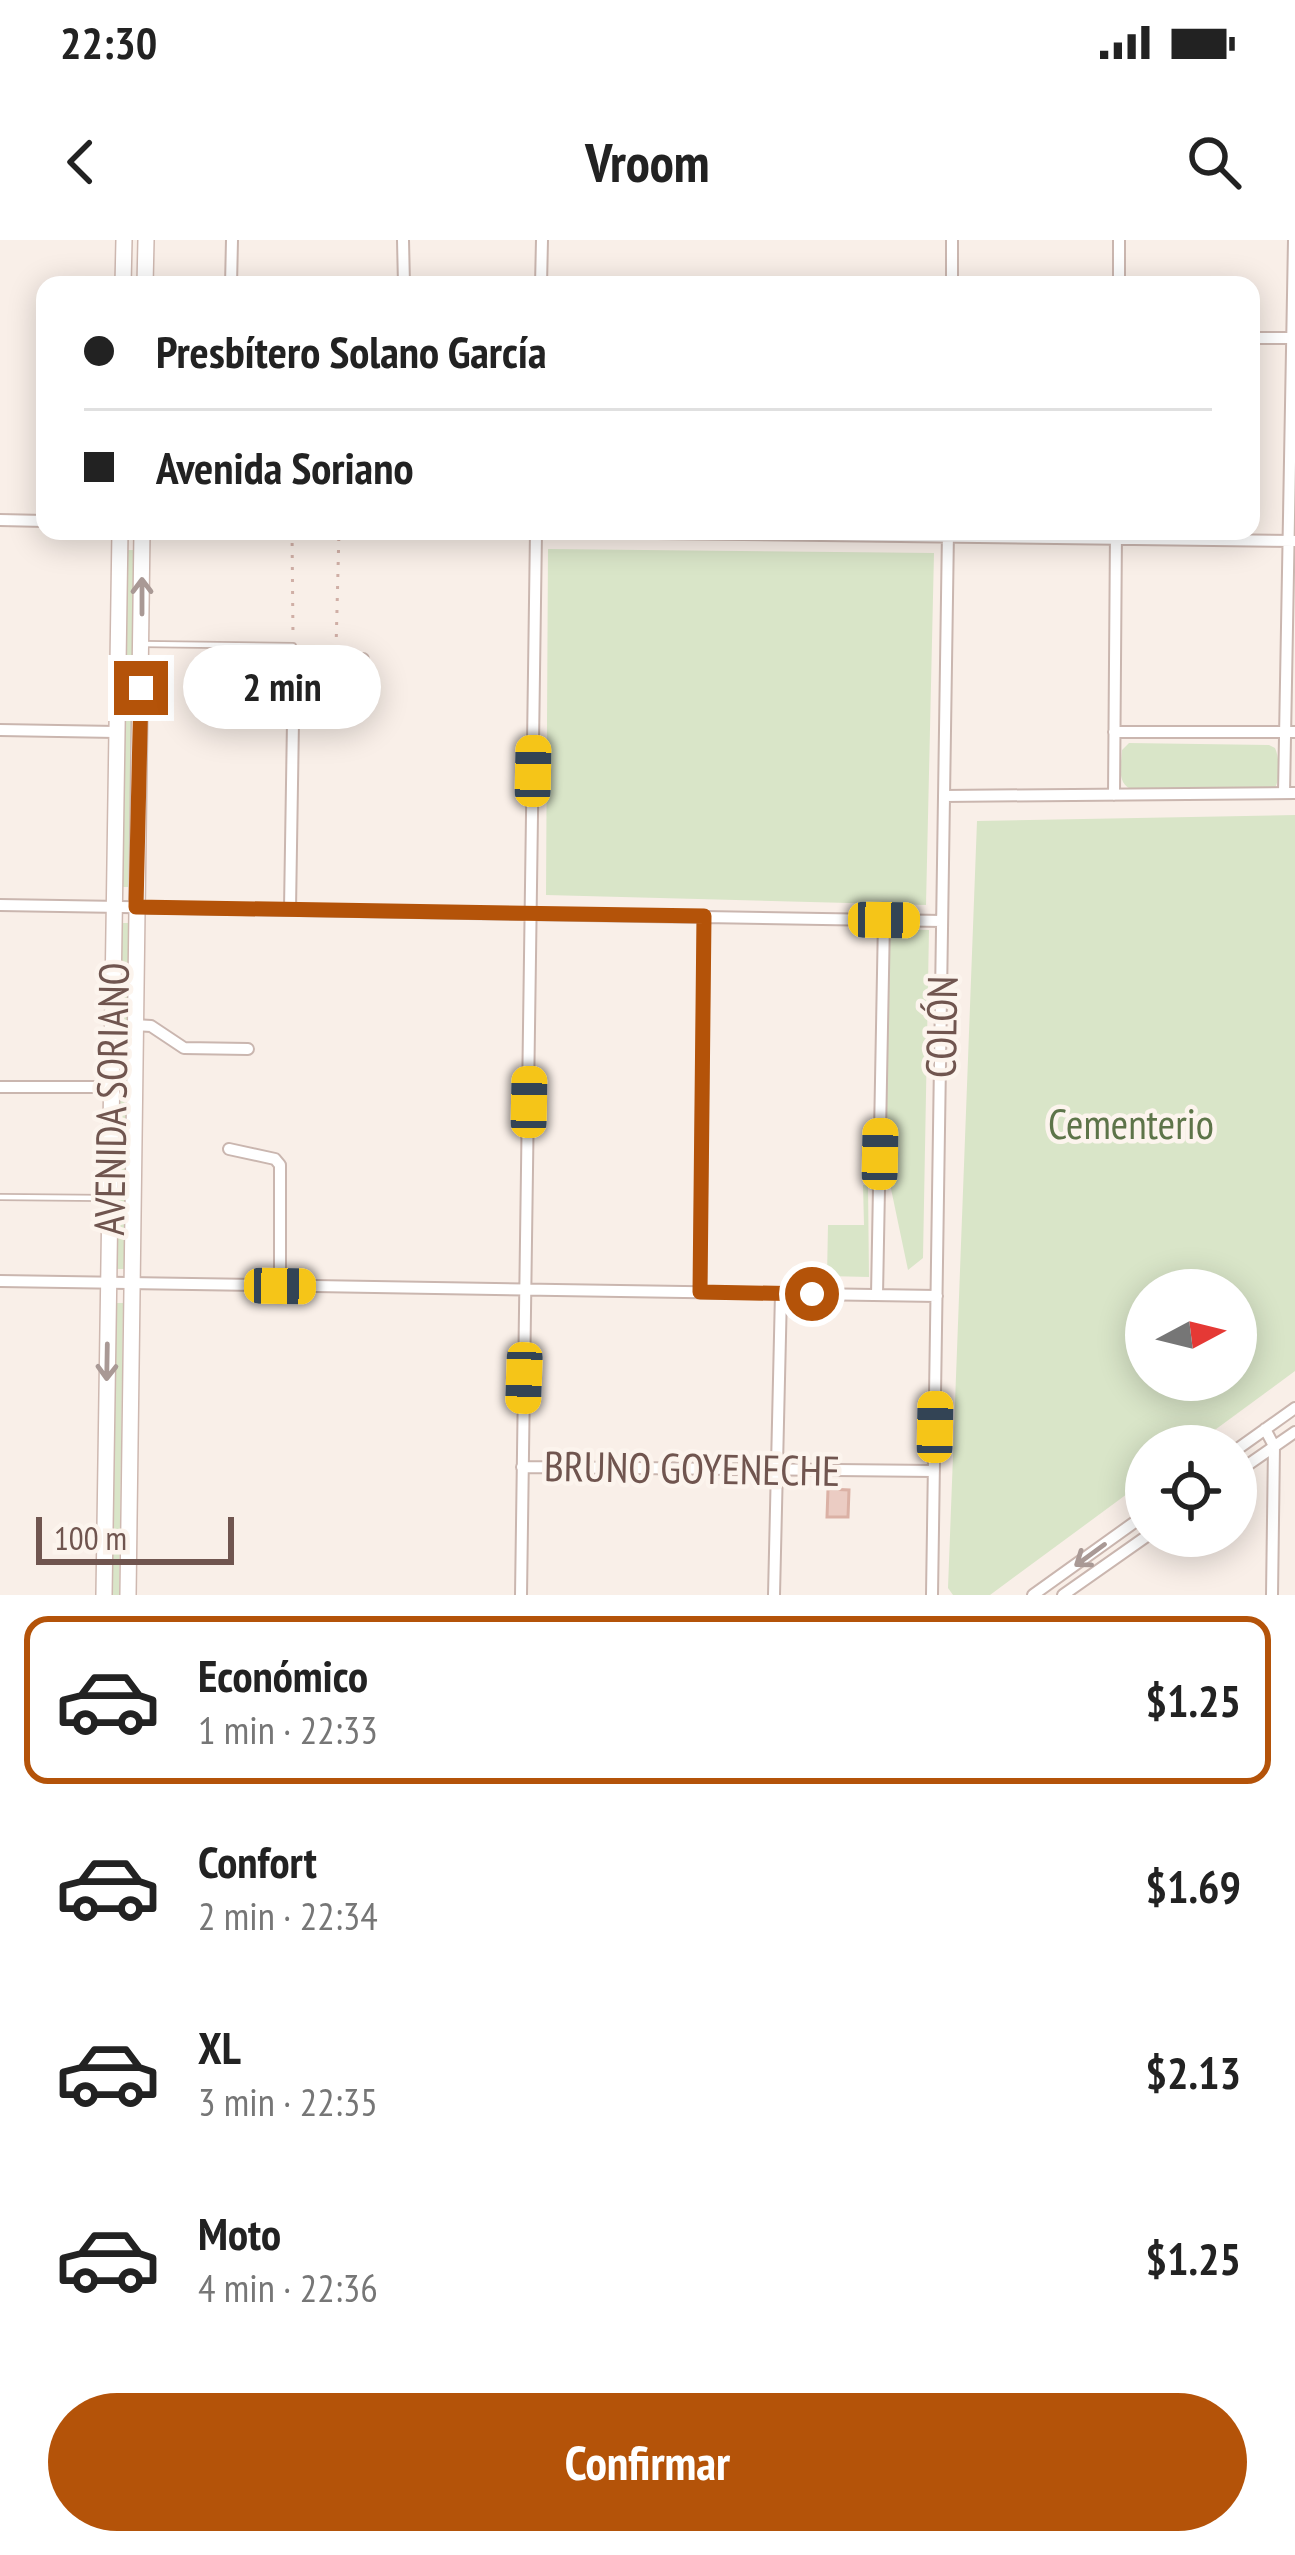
<!DOCTYPE html>
<html lang="es">
<head>
<meta charset="utf-8">
<style>
  body { margin:0; font-family:"PT Sans Narrow",sans-serif; background:#f6f6f6; color:#222; height:100vh; display:flex; flex-direction:column; font-size:45px; white-space:nowrap }
  * { box-sizing:border-box; margin:0 }
  p { font-size:39px; color:#767676 }
  .icon { flex:none; width:66px; height:66px; fill:none; stroke:currentColor; stroke-width:2; stroke-linecap:round; stroke-linejoin:round }
  .map { position:relative; height:1355px; overflow:hidden }
  .side { display:flex; flex-direction:column; background:#fff; flex:1 }
  .side>* { flex:none }
  .banner { position:absolute; left:36px; top:36px; width:1224px; height:264px; border-radius:24px; box-shadow:0 6px 30px #0003; display:grid; align-content:center; height:264px; padding:0 48px; background:#fff }
  .needle { width:78px; rotate:83deg }
  .fabs { position:absolute; left:1125px; top:1029px; display:grid; gap:24px }
  .fabs a { display:grid; place-items:center; width:132px; height:132px; border-radius:50%; background:#fff; box-shadow:0 6px 30px #0003; font-size:60px }
  .scale { position:absolute; left:36px; bottom:30px; width:198px; box-sizing:border-box; padding-left:12px; border:6px solid #70554f; border-top:0; font-size:33px; line-height:42px; white-space:nowrap; color:#70554f; -webkit-text-stroke:9px #fcf4ed; paint-order:stroke }
  .end { position:absolute; width:54px; height:54px; margin:-27px; border:15px solid #b45309; background:#fff; box-shadow:0 0 0 6px #fff }
  .from { border-radius:50% }
  .bubble { position:absolute; height:84px; border-radius:42px; background:#fff; box-shadow:0 6px 30px #0003; font-size:39px; font-weight:700; line-height:84px; text-align:center }
  .car { position:absolute; width:36px; height:72px; margin:-36px -18px; border-radius:15px; box-shadow:0 0 9px 3px #0007; background:linear-gradient(#f5c518 24%,#345 0 40%,#f5c518 0 76%,#345 0 86%,#f5c518 0) }
  .banner b { display:flex; align-items:center; gap:42px; height:114px; font-size:45px }
  .banner b+b { border-top:3px solid #e0e0e0 }
  .banner i { width:30px; height:30px; background:#222 }
  ul { padding:21px 0 0; list-style:none }
  li { display:flex; align-items:center; gap:36px; height:168px; margin:0 24px 18px; padding:0 24px; border:6px solid transparent; border-radius:24px }
  li div { flex:1 }
  li b { display:block; font-size:45px }
  li em { font-style:normal; font-weight:700 }
  li.on { border-color:#b45309 }
  li>.icon { width:108px; height:108px; stroke-width:1.5 }
  .primary-button { display:flex; gap:24px; margin-top:auto; padding:24px 48px }
  .primary-button a { flex:1; height:138px; border-radius:72px; background:#b45309; color:#fff; font-size:48px; font-weight:700; line-height:138px; text-align:center }
  .status { display:flex; justify-content:space-between; align-items:center; height:84px; padding:0 60px; background:#fff; direction:ltr }
  .status svg { height:33px; fill:currentColor }
  header { display:flex; justify-content:space-between; align-items:center; height:156px; padding:0 48px; background:#fff; font-size:54px; font-weight:700 }
  .map>svg:first-child { display:block }
</style>
</head>
<body>
<div class="status"><b>22:30</b><svg viewBox="0 0 49 12"><path d="M0 12V9h3v3zM5 12V6h3v6zM10 12V3h3v9zM15 12V0h3v12zM26 1h20v11H26zM47 4h2v5h-2z"/></svg></div>
<header><svg class="icon" aria-label="back" viewBox="0 0 24 24"><path d="M15 5l-7 7 7 7"/></svg>Vroom<svg class="icon" aria-label="search" viewBox="0 0 24 24"><circle cx="10" cy="10" r="6"/><path d="M15 15l6 6"/></svg></header>
<div class="map">
<svg width="1295" height="1355" viewBox="0 0 1295 1355">
  <rect width="100%" height="100%" fill="#f9efe8"/>
  <path fill="#d9e5c8" fill-rule="evenodd" d="M548,309L934,313L926,665L546,655Z
    M128,310H135L128,647H122Z
    M1129,503L1269,505L1275,508C1280,519 1280,538 1275,548L1134,550C1116,545 1121,526 1122,510Z
    M1295,575V1131L1193,1206H1146V1240L990,1355H953L948,1348L977,581ZM1146,1050H1236V1140H1146Z
    M122,683H131L124,1029H115Z
    M889,689L929,690L923,1018L908,1030L886,925Z
    M863,945H868L869,1037L827,1036L828,985H864Z
    M115,1063H123L119,1355H111Z"/>
  <path fill="#ebccc3" stroke="#dbb1a5" stroke-width="3" d="M828,1249L849,1250L848,1277H827Z"/>
  <g fill="none" stroke-linecap="round" stroke-linejoin="round">
    <g stroke="#cab6af" stroke-width="8">
      <path id="lane" d="M143,404L293,406
        M0,957L104,958"/>
    </g>
    <g stroke="#cab6af" stroke-width="14">
      <path id="street" d="M403,0L404,45
        M231,45L232,0
        M541,45L542,0
        M952,45V0
        M1119,45V0
        M1251,98H1295
        M0,280L45,281
        M494,291L1295,301
        M0,490L116,492
        M1114,492H1295
        M1284,553L1294,0
        M1114,555L1116,291
        M944,556L1295,553
        M0,665L942,681
        M290,669L294,419H363
        M134,785L151,786L184,808L248,809
        M0,847H112
        M229,909L275,919L280,925V1046
        M0,1041L937,1056
        M700,1052L704,677
        M877,1055L884,680
        M1265,1189L1274,1206L1272,1355
        M1236,1210L1295,1168
        M522,1227L934,1231
        M1236,1233L1295,1192
        M521,1355L536,291
        M774,1355L781,1053
        M932,1355L948,291
        M1033,1355L1146,1274
        M1063,1355L1147,1296"/>
    </g>
    <g stroke="#ceb8b0" stroke-width="18">
      <path id="secondary" d="M123,45L124,0
        M145,45L146,0
        M104,1355L120,291
        M128,1355L142,291"/>
    </g>
    <path stroke="#d0afa6" stroke-width="3" stroke-dasharray="3 9" stroke-linecap="butt" d="M292,291L293,397
      M336,409L339,291"/>
    <use href="#lane" stroke="#fff" stroke-width="4.5"/>
    <use href="#street" stroke="#fff" stroke-width="10"/>
    <use href="#secondary" stroke="#fff" stroke-width="15"/>
  </g>
  <defs><path id="oneway-shaft" d="M-6 0H5M1.5-3L5.5 0L1.5 3" fill="none" stroke-width="1.6" stroke-linecap="round" stroke-linejoin="round" transform="scale(3)"/></defs>
  <g stroke="#a99995">
    <use href="#oneway-shaft" transform="translate(142 356) rotate(-90)"/>
    <use href="#oneway-shaft" transform="translate(107 1122) rotate(91)"/>
    <use href="#oneway-shaft" transform="translate(1090 1315) rotate(144)"/>
  </g>
  <g fill="none" stroke-linecap="round" stroke-linejoin="round">
    <path stroke="#b45309" stroke-width="15" d="M141,448L136,667L704,676L700,1052L812,1054"/>
  </g>
  <g text-anchor="middle" dominant-baseline="central" stroke-width="9" stroke-linejoin="round" paint-order="stroke">
    <g font-size="42" fill="#70554f" stroke="#fcf4ed">
      <text transform="translate(941 787) rotate(-89)">COLÓN</text>
      <text transform="translate(111 859) rotate(-89)">AVENIDA SORIANO</text>
      <text transform="translate(692 1228) rotate(1)">BRUNO GOYENECHE</text>
    </g>
    <g font-size="42" fill="#5d7449" stroke="#fcf4ed">
      <text x="1131" y="883">Cementerio</text>
    </g>
  </g>
</svg>
<div class="fabs">
<a><svg class="needle" viewBox="-14 -14 28 28"><path d="M0-13l5 13h-10z" fill="#e53935"/><path d="M0 13l5-13h-10z" fill="#767676"/></svg></a>
<a><svg class="icon" aria-label="locate" viewBox="0 0 24 24"><circle cx="12" cy="12" r="6"/><path d="M12 2v4M12 18v4M2 12h4M18 12h4"/></svg></a>
</div>
<div class="scale">100 m</div>
<i class="end from" style="left:812px;top:1054px"></i>
<i class="end" style="left:141px;top:448px"></i>
<div class="bubble" style="left:183px;top:405px;width:198px">2 min</div>
<i class="car" style="left:533px;top:531px;rotate:1deg"></i>
<i class="car" style="left:884px;top:680px;rotate:91deg"></i>
<i class="car" style="left:529px;top:862px;rotate:1deg"></i>
<i class="car" style="left:880px;top:914px;rotate:1deg"></i>
<i class="car" style="left:280px;top:1046px;rotate:91deg"></i>
<i class="car" style="left:524px;top:1138px;rotate:182deg"></i>
<i class="car" style="left:935px;top:1187px;rotate:1deg"></i>
<div class="banner">
<b><i class="from"></i>Presbítero Solano García</b>
<b><i></i>Avenida Soriano</b>
</div>
</div>
<section class="side">
<ul>
<li class="on"><svg class="icon" aria-label="car" viewBox="0 0 24 24"><path d="M5 17H2v-5l4-1 3-4h7l3 4 3 1v5h-3M9 17h6M6 11h13"/><circle cx="7" cy="17" r="2"/><circle cx="17" cy="17" r="2"/></svg><div><b>Económico</b><p>1 min · 22:33</p></div><em>$1.25</em></li>
<li><svg class="icon" aria-label="car" viewBox="0 0 24 24"><path d="M5 17H2v-5l4-1 3-4h7l3 4 3 1v5h-3M9 17h6M6 11h13"/><circle cx="7" cy="17" r="2"/><circle cx="17" cy="17" r="2"/></svg><div><b>Confort</b><p>2 min · 22:34</p></div><em>$1.69</em></li>
<li><svg class="icon" aria-label="car" viewBox="0 0 24 24"><path d="M5 17H2v-5l4-1 3-4h7l3 4 3 1v5h-3M9 17h6M6 11h13"/><circle cx="7" cy="17" r="2"/><circle cx="17" cy="17" r="2"/></svg><div><b>XL</b><p>3 min · 22:35</p></div><em>$2.13</em></li>
<li><svg class="icon" aria-label="car" viewBox="0 0 24 24"><path d="M5 17H2v-5l4-1 3-4h7l3 4 3 1v5h-3M9 17h6M6 11h13"/><circle cx="7" cy="17" r="2"/><circle cx="17" cy="17" r="2"/></svg><div><b>Moto</b><p>4 min · 22:36</p></div><em>$1.25</em></li>
</ul>
<div class="primary-button"><a>Confirmar</a></div>
</section>
</body>
</html>
